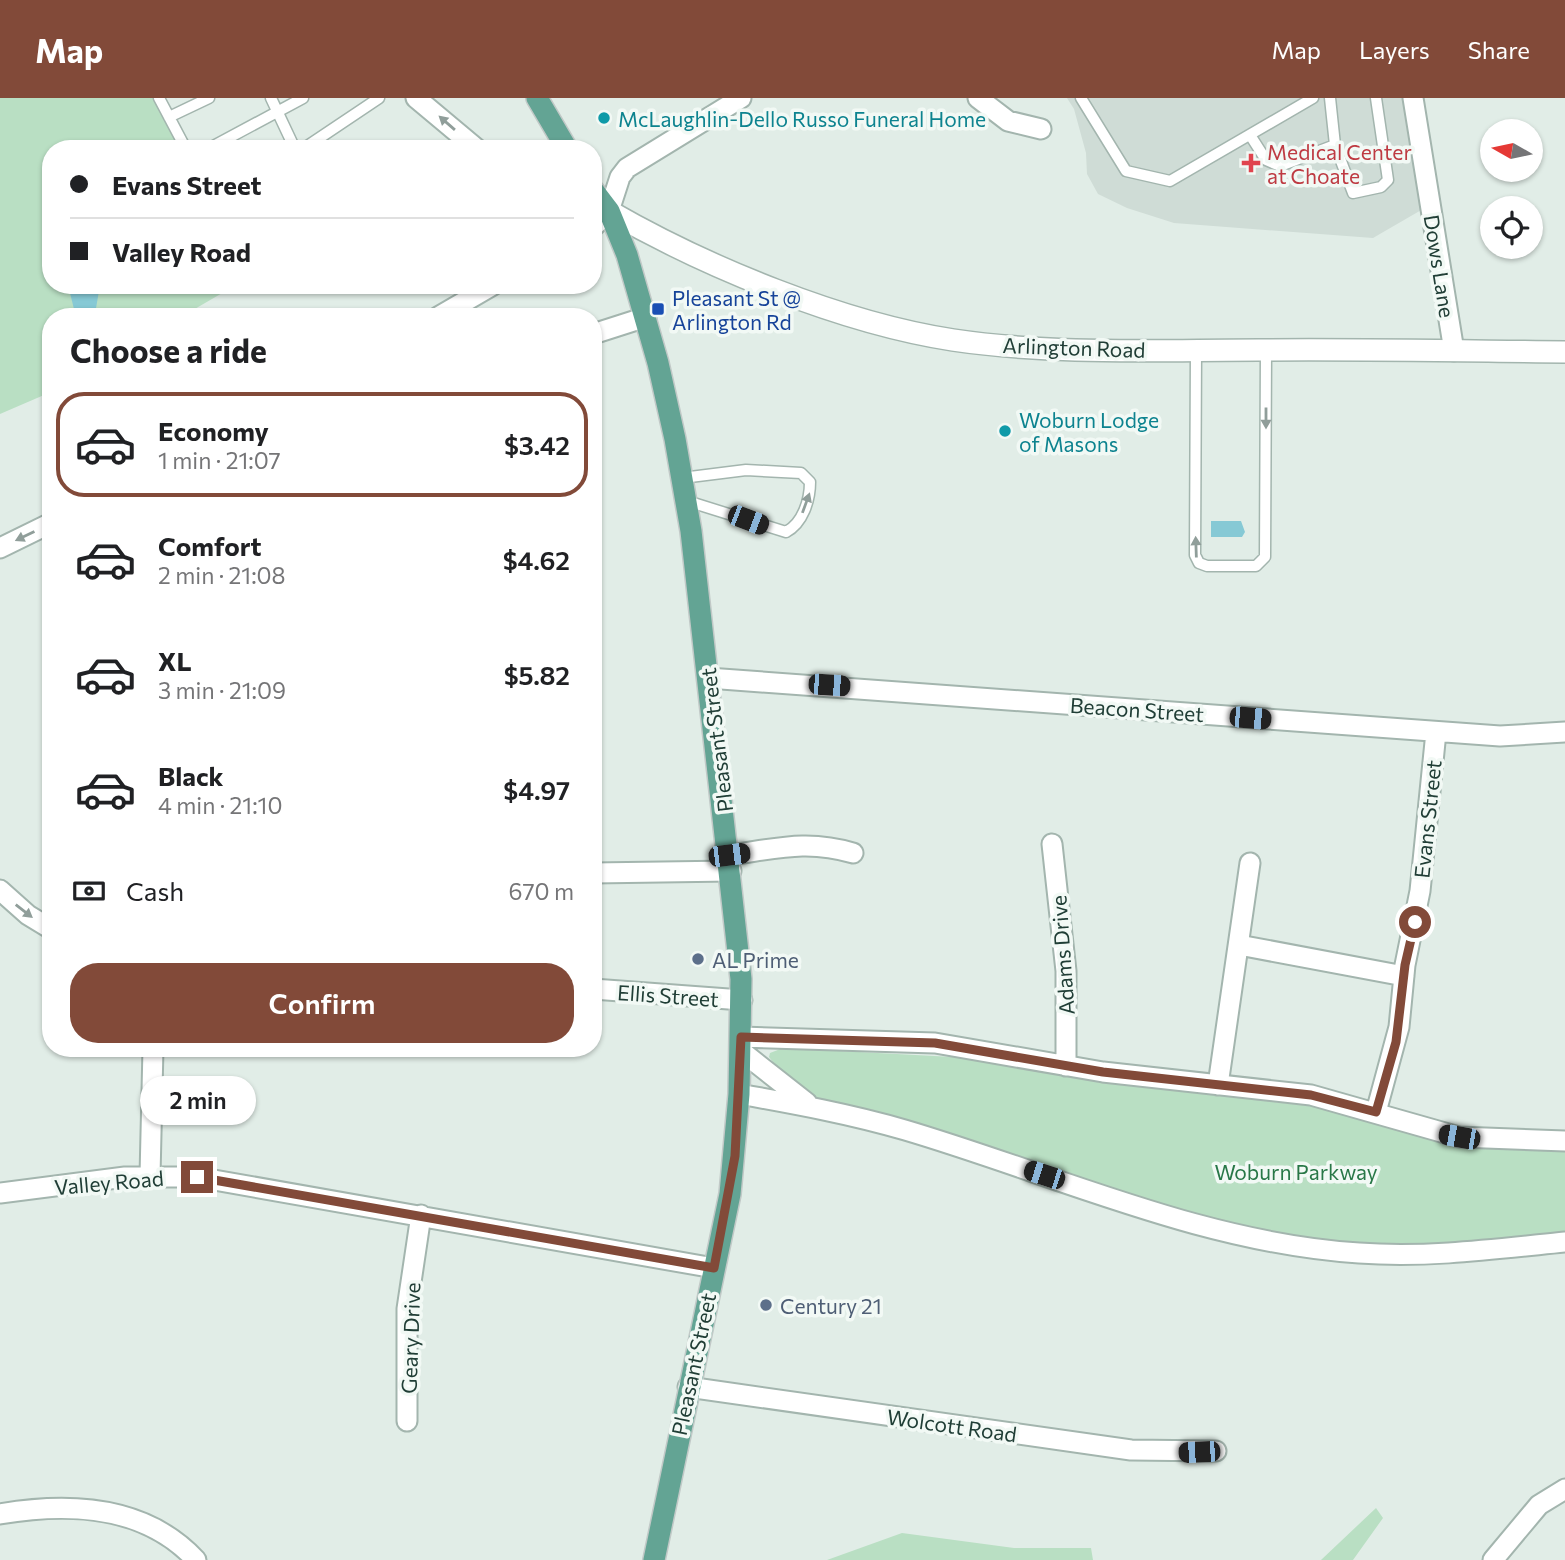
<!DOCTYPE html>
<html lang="en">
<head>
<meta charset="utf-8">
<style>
  body { margin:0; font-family:Commissioner,sans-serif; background:#f6f6f6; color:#202124; height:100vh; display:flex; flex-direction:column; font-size:26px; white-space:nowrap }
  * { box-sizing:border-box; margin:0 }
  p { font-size:23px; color:#757577 }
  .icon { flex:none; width:38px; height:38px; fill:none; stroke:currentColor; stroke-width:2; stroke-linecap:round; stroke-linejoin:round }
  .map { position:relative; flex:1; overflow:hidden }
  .panel { position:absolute; left:42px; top:210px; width:560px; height:749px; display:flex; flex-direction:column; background:#fff; border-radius:28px; box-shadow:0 2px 5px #0004 }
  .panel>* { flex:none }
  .top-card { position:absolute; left:42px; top:42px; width:560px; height:154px; border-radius:28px; box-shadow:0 2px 5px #0004; display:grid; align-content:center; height:154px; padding:0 28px; background:#fff }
  .needle { width:46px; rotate:279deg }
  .fabs { position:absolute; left:1480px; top:21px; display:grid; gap:14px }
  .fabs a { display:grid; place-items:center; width:63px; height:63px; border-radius:50%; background:#fff; box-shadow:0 2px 5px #0004; font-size:35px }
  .end { position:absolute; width:32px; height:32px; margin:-16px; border:9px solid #824a39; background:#fff; box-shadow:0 0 0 4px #fff }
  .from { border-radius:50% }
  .bubble { position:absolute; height:49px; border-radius:24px; background:#fff; box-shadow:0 2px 5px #0004; font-size:23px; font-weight:600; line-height:49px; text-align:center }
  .car { position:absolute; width:21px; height:42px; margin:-21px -10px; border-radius:9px; box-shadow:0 0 5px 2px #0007; background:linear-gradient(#222 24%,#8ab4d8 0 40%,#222 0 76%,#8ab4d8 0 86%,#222 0) }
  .top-card b { display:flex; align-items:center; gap:24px; height:66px; font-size:26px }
  .top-card b+b { border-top:2px solid #e0e0e0 }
  .top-card i { width:18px; height:18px; background:#202124 }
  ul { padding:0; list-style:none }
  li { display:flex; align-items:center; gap:21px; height:105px; margin:0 14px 10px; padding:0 14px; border:4px solid transparent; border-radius:28px }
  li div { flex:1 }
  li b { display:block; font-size:26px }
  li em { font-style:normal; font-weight:600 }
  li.current { border-color:#824a39 }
  li>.icon { width:63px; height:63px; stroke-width:1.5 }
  h2 { padding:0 28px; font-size:32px; line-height:84px }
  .pay { display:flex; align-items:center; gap:18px; height:77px; padding:0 28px; font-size:26px }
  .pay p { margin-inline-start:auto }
  .cta { display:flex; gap:14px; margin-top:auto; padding:14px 28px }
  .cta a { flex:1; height:80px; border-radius:28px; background:#824a39; color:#fff; font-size:28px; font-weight:600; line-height:80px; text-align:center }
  header { display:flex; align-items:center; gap:42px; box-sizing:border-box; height:98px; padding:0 35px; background:#824a39; color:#fff }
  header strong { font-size:33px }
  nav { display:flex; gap:38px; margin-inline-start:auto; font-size:24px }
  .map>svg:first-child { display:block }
</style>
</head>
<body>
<header>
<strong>Map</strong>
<nav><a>Map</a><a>Layers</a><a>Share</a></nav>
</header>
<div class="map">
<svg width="1565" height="1462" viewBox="0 0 1565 1462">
  <rect width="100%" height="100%" fill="#e1ede7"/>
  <path fill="#cfdcd6" d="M1067,0H1403L1423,111L1373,140L1174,125L1127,110L1098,96L1087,76L1086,55L1074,11Z"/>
  <path fill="#b9dfc3" d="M0,0H154L180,51H51V187H236L181,219H51V294L0,316Z
    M783,950L972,960L1103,985L1312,1008L1445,1046L1561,1053L1565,1054V1137L1435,1148L1325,1145L1218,1126L956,1039L813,1000L793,989L769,959L770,955Z
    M1376,1410L1383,1420L1353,1462H1321Z
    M902,1435L1014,1450H1091L1093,1462H827Z"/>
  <path fill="#86c9d5" d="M68,187H100L95,216L76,219Z
    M1211,423H1241L1245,434L1242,439H1211Z"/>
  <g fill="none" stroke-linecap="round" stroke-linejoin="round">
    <g stroke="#a3b5ae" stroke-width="13">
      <path id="service" d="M159,0L186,51
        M271,0L295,51
        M1081,0L1126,73L1170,83L1313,0
        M1330,0L1335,47L1353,95L1381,89L1388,82L1376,0
        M169,19L209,0
        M1250,37L1266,62L1280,68L1335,47
        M208,51L303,0
        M303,51L379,0
        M1196,252L1195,457L1199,465L1207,468H1256L1265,459L1266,252
        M682,380L746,372L801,375L810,384C810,402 803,425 786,434L687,403"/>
    </g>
    <g stroke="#a3b5ae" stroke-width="23">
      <path id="minor" d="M416,0L477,51
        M978,0L1008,23L1041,31
        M1413,0L1454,253
        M593,129L609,113L620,79L627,70L741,0
        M438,219L493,187
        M593,236L646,219
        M0,450L51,425
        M708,580L1500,638L1565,634
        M1052,746L1066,873V968
        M729,757C775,751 807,741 853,755
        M593,775L731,773
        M0,792L28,817L51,831
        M1239,847L1404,878
        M593,891L742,902
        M741,939L935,945L1103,974L1311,997L1459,1039L1565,1043
        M741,953L807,1005
        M1218,987L1250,765
        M739,996C795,1006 850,1016 905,1032C1054,1076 1202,1145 1359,1155C1428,1160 1496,1151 1565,1144
        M1376,1014L1399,929L1405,867L1420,793L1436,634
        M150,1078L153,950
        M0,1095L125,1079H197L714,1170
        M688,1289L1131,1352L1216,1353
        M407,1323V1211L421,1117
        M0,1416C70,1404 145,1407 196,1462
        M1493,1462L1539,1407L1565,1391"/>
    </g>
    <g stroke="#a3b5ae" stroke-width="24">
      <path id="tertiary" d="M609,113C706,169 842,225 953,242C1054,257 1158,252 1259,252C1361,251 1463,253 1565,254"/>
    </g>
    <g stroke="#c1c9c7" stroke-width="24">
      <path id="primary" d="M537,0L567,51
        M593,92L609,113L627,157L658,265L675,341L691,433L741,881L739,996L730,1096L654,1462"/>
    </g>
    <use href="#service" stroke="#fff" stroke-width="10"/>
    <use href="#minor" stroke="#fff" stroke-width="19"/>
    <use href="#tertiary" stroke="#fff" stroke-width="21"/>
    <use href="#primary" stroke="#63a494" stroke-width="21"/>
  </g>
  <defs><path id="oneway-solid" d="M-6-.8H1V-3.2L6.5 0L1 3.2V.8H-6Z" transform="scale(1.75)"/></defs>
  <g fill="#909e9a">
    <use href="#oneway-solid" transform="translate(447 25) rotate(-139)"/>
    <use href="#oneway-solid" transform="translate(1266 320) rotate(90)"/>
    <use href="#oneway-solid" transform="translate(806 405) rotate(-70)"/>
    <use href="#oneway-solid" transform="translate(25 438) rotate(154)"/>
    <use href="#oneway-solid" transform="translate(1196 449) rotate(-92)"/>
    <use href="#oneway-solid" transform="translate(24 813) rotate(38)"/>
  </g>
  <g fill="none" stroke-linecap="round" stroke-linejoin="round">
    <path stroke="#824a39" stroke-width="9" d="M197,1079L714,1170L735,1058L741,939L935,945L1103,974L1311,997L1376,1014L1396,944L1405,867L1415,824"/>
  </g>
  <g fill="#0f9aa8" stroke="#f2f9f5" stroke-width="2.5">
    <circle cx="604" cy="20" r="7"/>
    <circle cx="1005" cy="333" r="7"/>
  </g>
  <path fill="#e0444e" stroke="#f2f9f5" stroke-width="2.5" d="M1247.5 54.5h7v7h7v7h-7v7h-7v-7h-7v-7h7z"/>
  <rect fill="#1a4fb4" stroke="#f2f9f5" stroke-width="2.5" x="651" y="204" width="14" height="14" rx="3.5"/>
  <g fill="#5c6f8a" stroke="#f2f9f5" stroke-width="2.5">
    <circle cx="698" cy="861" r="7"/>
    <circle cx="766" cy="1207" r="7"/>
  </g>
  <g text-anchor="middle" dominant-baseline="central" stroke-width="7" stroke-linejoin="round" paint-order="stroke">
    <g font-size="21" fill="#0d838f" stroke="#f2f9f5" text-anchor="start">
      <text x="618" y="20">McLaughlin-Dello Russo Funeral Home</text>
      <text x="1019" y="321">Woburn Lodge<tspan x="1019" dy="24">of Masons</tspan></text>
    </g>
    <g font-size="21" fill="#be3a42" stroke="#f2f9f5" text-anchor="start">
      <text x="1267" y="53">Medical Center<tspan x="1267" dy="24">at Choate</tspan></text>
    </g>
    <g font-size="21" fill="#203e36" stroke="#f2f9f5">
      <text transform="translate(1440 168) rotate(81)">Dows Lane</text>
      <text transform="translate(1074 249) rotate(2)">Arlington Road</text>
      <text transform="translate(1137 611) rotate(4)">Beacon Street</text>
      <text transform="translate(716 642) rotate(-97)">Pleasant Street</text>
      <text transform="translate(1427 721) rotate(-84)">Evans Street</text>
      <text transform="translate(1062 857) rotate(-94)">Adams Drive</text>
      <text transform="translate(668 897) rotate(4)">Ellis Street</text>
      <text transform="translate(109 1084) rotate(-5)">Valley Road</text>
      <text transform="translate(410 1240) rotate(-88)">Geary Drive</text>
      <text transform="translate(693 1266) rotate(-78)">Pleasant Street</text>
      <text transform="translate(952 1327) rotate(8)">Wolcott Road</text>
    </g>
    <g font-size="21" fill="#164399" stroke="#f2f9f5" text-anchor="start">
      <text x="672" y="199">Pleasant St @<tspan x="672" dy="24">Arlington Rd</tspan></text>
    </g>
    <g font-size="21" fill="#4e5e75" stroke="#f2f9f5" text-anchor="start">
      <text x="712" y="861">AL Prime</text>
      <text x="780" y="1207">Century 21</text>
    </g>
    <g font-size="21" fill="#287747" stroke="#f2f9f5">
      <text x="1296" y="1073">Woburn Parkway</text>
    </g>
  </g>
</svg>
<div class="fabs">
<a><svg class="needle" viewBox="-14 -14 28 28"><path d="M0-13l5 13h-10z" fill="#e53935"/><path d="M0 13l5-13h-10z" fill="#757577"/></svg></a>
<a><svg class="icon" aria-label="locate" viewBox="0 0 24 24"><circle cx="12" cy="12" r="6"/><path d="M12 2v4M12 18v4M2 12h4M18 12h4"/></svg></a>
</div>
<i class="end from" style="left:1415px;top:824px"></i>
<i class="end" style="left:197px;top:1079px"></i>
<div class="bubble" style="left:140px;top:978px;width:116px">2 min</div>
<i class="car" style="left:748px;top:422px;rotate:111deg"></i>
<i class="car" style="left:829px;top:587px;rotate:94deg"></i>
<i class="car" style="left:1250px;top:620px;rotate:95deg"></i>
<i class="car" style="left:729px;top:757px;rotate:83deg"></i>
<i class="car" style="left:1459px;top:1039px;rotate:280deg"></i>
<i class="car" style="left:1044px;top:1077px;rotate:288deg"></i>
<i class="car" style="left:1199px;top:1354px;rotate:268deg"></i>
<div class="top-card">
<b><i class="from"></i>Evans Street</b>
<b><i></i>Valley Road</b>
</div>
<section class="panel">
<h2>Choose a ride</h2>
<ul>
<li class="current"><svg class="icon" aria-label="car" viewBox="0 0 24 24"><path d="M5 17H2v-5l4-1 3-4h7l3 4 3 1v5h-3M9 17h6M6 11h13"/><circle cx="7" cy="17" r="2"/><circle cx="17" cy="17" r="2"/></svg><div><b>Economy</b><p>1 min · 21:07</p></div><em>$3.42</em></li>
<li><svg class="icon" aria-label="car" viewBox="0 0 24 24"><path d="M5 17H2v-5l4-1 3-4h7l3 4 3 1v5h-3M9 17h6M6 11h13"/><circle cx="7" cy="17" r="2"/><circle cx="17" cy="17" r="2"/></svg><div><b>Comfort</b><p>2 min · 21:08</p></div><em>$4.62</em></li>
<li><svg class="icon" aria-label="car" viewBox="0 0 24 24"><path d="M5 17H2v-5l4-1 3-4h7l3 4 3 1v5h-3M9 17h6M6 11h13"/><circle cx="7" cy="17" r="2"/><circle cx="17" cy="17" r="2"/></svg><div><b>XL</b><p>3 min · 21:09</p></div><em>$5.82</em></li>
<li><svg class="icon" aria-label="car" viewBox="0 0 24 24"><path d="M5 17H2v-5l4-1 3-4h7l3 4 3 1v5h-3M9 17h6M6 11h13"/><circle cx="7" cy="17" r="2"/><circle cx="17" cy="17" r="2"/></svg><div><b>Black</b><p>4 min · 21:10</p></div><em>$4.97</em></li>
</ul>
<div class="pay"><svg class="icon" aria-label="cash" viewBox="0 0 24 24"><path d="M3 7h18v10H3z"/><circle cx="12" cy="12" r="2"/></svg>Cash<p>670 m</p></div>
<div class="cta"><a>Confirm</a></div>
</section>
</div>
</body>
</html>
